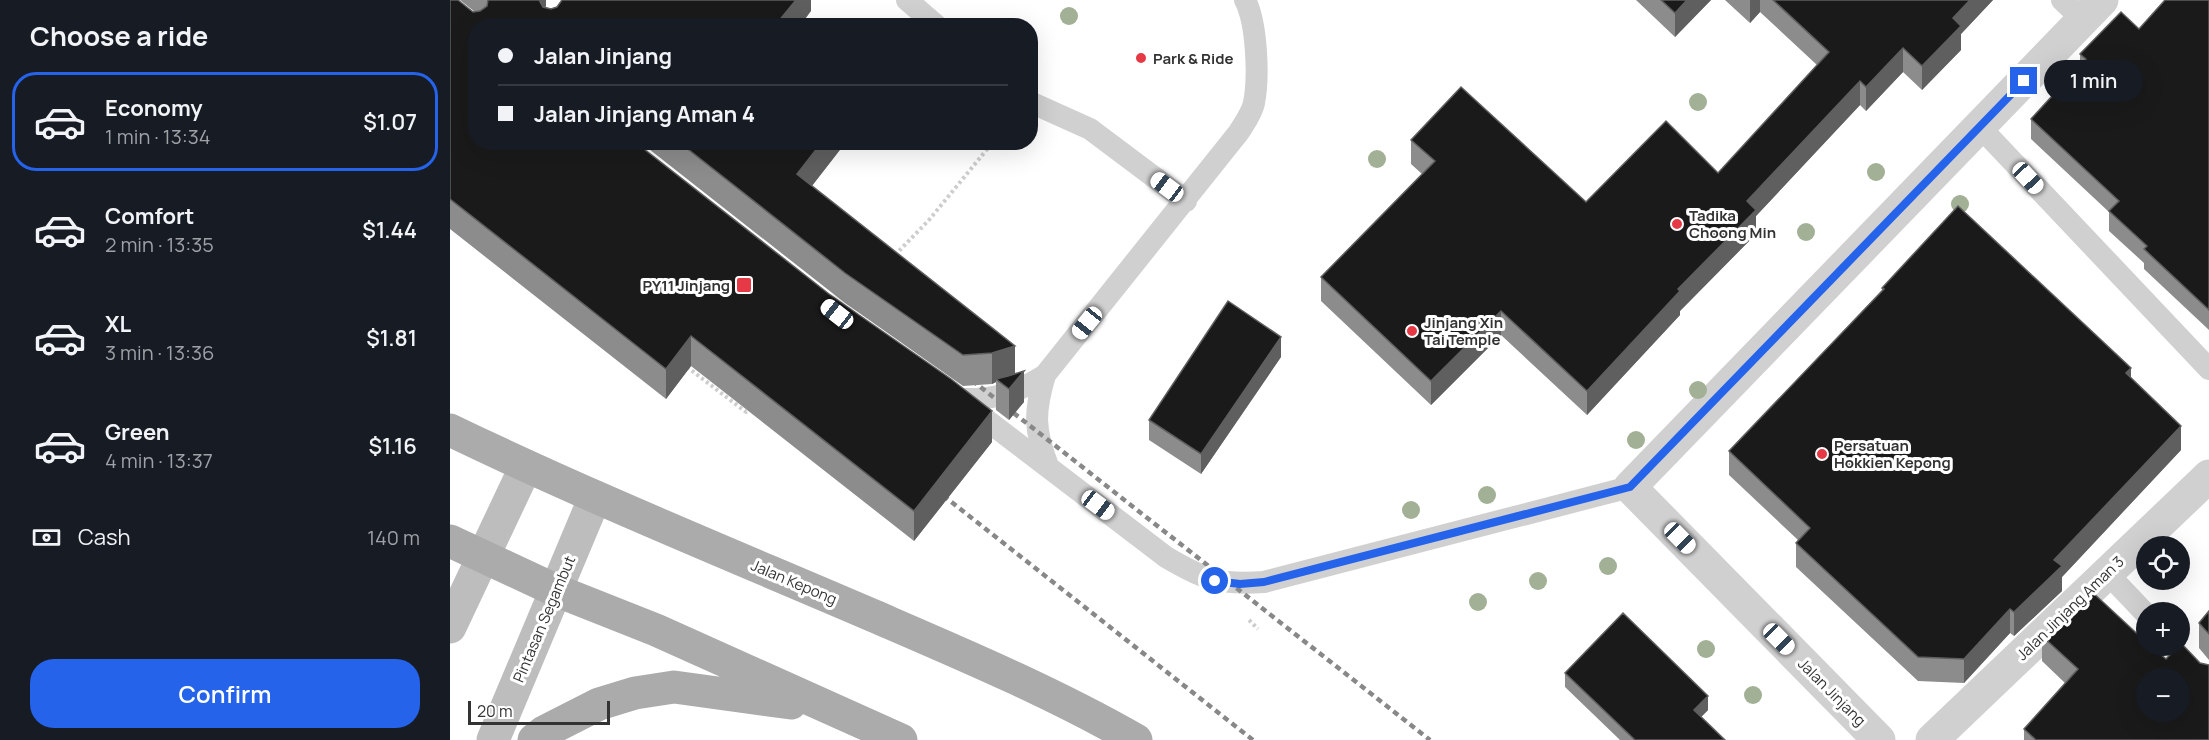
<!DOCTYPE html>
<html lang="en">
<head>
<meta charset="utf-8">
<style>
  body { margin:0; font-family:Manrope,sans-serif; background:#20242c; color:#f1f3f6; height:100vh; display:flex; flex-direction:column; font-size:22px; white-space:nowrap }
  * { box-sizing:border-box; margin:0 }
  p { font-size:20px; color:#9ea1a6 }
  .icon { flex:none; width:33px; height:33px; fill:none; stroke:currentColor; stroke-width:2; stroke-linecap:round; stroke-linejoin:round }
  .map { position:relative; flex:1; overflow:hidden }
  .panel { display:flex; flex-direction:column; background:#171b24; width:450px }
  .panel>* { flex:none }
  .hud { position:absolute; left:18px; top:18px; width:570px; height:132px; border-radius:24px; box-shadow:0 6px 24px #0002; display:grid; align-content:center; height:132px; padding:0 30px; background:#171b24 }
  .tools { position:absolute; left:1686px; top:536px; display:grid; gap:12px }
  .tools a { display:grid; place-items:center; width:54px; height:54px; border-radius:50%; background:#171b24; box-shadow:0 6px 24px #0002; font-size:30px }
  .scale { position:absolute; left:18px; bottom:15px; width:142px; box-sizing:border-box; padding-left:6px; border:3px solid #333; border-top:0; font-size:16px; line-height:21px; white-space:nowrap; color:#333; -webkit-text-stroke:4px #fff; paint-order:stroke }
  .end { position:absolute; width:27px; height:27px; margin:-14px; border:8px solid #2563eb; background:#fff; box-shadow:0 0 0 3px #fff }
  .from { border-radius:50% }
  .bubble { position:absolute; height:42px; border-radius:21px; background:#171b24; box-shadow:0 6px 24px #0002; font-size:20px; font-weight:600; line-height:42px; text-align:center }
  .car { position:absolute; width:18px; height:36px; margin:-18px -9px; border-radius:8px; box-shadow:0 0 4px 2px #0007; background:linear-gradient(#fff 24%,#345 0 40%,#fff 0 76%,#345 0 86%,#fff 0) }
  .hud b { display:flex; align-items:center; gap:21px; height:57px; font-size:22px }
  .hud b+b { border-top:2px solid #363941 }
  .hud i { width:15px; height:15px; background:#f1f3f6 }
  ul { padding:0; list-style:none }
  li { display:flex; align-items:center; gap:18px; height:99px; margin:0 12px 9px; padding:0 18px; border:3px solid transparent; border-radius:24px }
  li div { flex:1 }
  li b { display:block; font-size:22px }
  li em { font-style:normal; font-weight:600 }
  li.on { border-color:#2563eb }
  li>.icon { width:54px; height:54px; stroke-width:1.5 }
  h2 { padding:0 30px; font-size:27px; line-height:72px }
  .pay { display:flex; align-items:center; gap:15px; height:66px; padding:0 30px; font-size:22px }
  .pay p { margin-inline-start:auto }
  .primary-button { display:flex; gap:12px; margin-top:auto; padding:12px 30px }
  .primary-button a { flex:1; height:69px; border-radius:24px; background:#2563eb; color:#fff; font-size:24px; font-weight:600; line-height:69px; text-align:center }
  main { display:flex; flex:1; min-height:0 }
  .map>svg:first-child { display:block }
</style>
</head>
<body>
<main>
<section class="panel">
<h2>Choose a ride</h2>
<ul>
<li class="on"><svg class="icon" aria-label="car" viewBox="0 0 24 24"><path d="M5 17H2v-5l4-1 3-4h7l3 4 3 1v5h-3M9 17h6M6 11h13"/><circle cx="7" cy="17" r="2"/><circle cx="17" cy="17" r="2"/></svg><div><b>Economy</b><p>1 min · 13:34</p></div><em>$1.07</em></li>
<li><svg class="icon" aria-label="car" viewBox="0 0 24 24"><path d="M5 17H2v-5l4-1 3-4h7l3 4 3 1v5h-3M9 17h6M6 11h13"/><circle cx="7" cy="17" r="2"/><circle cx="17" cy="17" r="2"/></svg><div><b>Comfort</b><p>2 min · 13:35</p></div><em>$1.44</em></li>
<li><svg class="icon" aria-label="car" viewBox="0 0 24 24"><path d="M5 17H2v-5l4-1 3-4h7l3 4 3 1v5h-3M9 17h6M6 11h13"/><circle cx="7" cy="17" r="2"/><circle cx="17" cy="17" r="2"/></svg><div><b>XL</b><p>3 min · 13:36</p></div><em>$1.81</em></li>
<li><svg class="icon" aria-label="car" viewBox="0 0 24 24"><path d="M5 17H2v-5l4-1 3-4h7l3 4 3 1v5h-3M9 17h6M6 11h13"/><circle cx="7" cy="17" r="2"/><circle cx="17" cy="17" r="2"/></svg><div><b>Green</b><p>4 min · 13:37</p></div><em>$1.16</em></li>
</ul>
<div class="pay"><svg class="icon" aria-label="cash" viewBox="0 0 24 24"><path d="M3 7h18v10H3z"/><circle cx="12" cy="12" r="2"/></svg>Cash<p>140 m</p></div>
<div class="primary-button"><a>Confirm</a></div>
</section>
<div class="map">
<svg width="1759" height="740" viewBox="0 0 1759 740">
  <rect width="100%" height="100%" fill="#fff"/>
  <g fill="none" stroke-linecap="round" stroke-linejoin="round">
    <path stroke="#cdcdcd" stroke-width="4" stroke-dasharray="3 3" stroke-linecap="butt" d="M445,255L479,220L543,142
      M237,367L296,412L300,409
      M799,620L808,629"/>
    <path stroke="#d0d0d0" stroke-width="22" d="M457,0L487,26
      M1612,0L1633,20
      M580,102L640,129L736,201
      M1529,126L1759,369
      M595,375C584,412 584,430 598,466
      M509,399C545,400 565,394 595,375L789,132C794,124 802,113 804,103C809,77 807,23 795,0
      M518,406L716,557C755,580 768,585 814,582L1180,487
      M1657,573L1696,614"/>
    <path stroke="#d0d0d0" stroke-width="33" d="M1429,740L1180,487L1652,0
      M1482,740L1759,476"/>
    <path stroke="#bdbdbd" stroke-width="33" d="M0,627L76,466
      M43,740L145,497"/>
    <path stroke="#ababab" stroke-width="33" d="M0,430C139,497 282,555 424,616C512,654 602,692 686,740
      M0,541L105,590L206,630L451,740
      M84,740L94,732L149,704L185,693L224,687L341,703"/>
    <path stroke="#888" stroke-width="4.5" stroke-dasharray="6 4.5" stroke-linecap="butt" d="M514,374L980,740
      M485,489L803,740"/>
  </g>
  <g fill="#a2b095">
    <circle cx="619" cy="16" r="9"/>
    <circle cx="1248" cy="102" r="9"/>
    <circle cx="927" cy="159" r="9"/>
    <circle cx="1426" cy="172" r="9"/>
    <circle cx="1510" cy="204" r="9"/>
    <circle cx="1356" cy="232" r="9"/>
    <circle cx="1248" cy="390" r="9"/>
    <circle cx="1186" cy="440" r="9"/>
    <circle cx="1037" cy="495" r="9"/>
    <circle cx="961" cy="510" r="9"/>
    <circle cx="1158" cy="566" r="9"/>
    <circle cx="1088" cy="581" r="9"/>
    <circle cx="1028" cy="602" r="9"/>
    <circle cx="1256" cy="649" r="9"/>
    <circle cx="1303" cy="695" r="9"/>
  </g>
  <path fill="#8c8c8c" d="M0,0L23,12H25L10,0H96L95,7L101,9L361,0V11L26,26L542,442L464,541L241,366L216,399L0,229Z
    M1186,0H1261L1225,37Z
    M1275,0H1543L1511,34V50L1472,90L1453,72L1416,111L1410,105L1306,216V234L1230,311V315L1137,415L1051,335L981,405L871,301V277L972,174L961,164V140L1136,202L1268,173L1367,65L1310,12L1300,23Z
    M1759,0V330L1694,269V263L1659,231V212L1581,139V119L1630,66V54Z
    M190,142H396L362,186L565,374L574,402L559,420L546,410V382L542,384L513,386L395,303Z
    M1432,288L1681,378L1731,450L1612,577V591L1564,636L1560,633L1514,683L1468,681L1346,567V543L1348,540L1279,475V451L1432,290Z
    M831,357L751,474L699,440V420Z
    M1759,611V660L1749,648V623Z
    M1592,636L1759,740H1574V729L1615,683L1592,661Z
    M1115,673L1258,710L1251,717L1275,740H1170L1115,687Z"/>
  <path fill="#5f5f5f" d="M87,0H96V6L87,26Z
    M346,0H361V11L350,26H328V22Z
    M1237,0H1261L1225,37V13Z
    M1300,0H1310V12L1300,23Z
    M1520,0H1543L1511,34V50L1472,90V66L1503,18Z
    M1453,48V72L1416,111V87Z
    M1410,81V105L1306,216V234L1230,311V315L1137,415V391L1228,289L1297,201Z
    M372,142H396L347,205V174Z
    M1051,311V335L981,405V381Z
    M241,336V366L216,399V369Z
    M831,337V357L751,474V454Z
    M565,346V376L546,379V382L542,384V353Z
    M1681,368V392L1676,373Z
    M574,371V402L559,420V389Z
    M542,411V442L464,541V511Z
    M1731,426V450L1612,577V591L1564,636V612L1604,560Z
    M1560,609V633L1514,683V659Z
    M1258,696V710L1244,724V710Z"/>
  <path fill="#1a1a1a" stroke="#5f5f5f" stroke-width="1.5" fill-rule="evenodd" d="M0,0H8L23,12L30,11L37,6L38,0H89L93,7L101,9L107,7L112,0H346L328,22L332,26H26V142H185L379,294L501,379L542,411L464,511L241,336L216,369L0,199Z
    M1211,0H1237L1225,13Z
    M1323,0H1520L1503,18L1511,26L1472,66L1453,48L1416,87L1410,81L1297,201L1306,210L1228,289L1230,291L1137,391L1051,311L981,381L871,277L985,161L961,140L1011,87L1136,202L1216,121L1268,173L1379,52Z
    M1715,0H1759V310L1694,249L1697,246L1659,211L1669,201L1581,119L1636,59L1630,54L1671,12L1689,29Z
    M229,142H372L347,174L565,346L542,353L513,355L395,273Z
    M1508,206L1681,368L1676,373L1731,426L1604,560L1612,566L1564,612L1560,609L1514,659L1468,657L1346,543L1360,528L1279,451L1434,289L1432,288Z
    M778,301L831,337L751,454L699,420Z
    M574,371L559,389L546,379L558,376Z
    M1640,590L1696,642V645H1700L1716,659L1731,643L1750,663L1759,665V740H1586L1574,729L1628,669L1592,636ZM1696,678H1730V711H1696Z
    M1759,611V634L1749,623Z
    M1173,613L1258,696L1244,710L1275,740H1185L1115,673Z"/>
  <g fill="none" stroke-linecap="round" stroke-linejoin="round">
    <path stroke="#2563eb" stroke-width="8" d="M765,581L790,584L814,582L1180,487L1574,81"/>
  </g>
  <g fill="#e63946" stroke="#fff" stroke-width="2">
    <circle cx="691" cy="58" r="6"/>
    <circle cx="1227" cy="224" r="6"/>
    <rect x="286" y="277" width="16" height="16" rx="3"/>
    <circle cx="962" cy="331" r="6"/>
    <circle cx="1372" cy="454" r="6"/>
  </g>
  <g text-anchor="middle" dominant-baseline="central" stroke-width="6" stroke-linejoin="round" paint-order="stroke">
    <g font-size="15" font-weight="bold" fill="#333" stroke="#fff" text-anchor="start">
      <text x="703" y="58">Park &amp; Ride</text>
      <text x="1239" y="215">Tadika<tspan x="1239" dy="17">Choong Min</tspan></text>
      <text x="280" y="285" text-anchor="end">PY11 Jinjang</text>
      <text x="974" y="322">Jinjang Xin<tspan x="974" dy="17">Tai Temple</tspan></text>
      <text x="1384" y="445">Persatuan<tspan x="1384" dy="17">Hokkien Kepong</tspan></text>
    </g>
    <g font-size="15" fill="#333" stroke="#fff">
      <text transform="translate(344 582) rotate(23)">Jalan Kepong</text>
      <text transform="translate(1620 608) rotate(-44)">Jalan Jinjang Aman 3</text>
      <text transform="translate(94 619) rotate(-67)">Pintasan Segambut</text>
      <text transform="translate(1382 692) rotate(45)">Jalan Jinjang</text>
    </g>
  </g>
</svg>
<div class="tools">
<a><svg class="icon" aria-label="locate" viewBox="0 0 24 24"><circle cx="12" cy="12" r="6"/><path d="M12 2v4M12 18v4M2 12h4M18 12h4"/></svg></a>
<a>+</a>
<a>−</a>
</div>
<div class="scale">20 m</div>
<i class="end from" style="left:765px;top:581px"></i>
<i class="end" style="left:1574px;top:81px"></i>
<div class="bubble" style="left:1594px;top:60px;width:99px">1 min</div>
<i class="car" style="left:1578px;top:178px;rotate:137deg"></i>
<i class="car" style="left:717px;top:187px;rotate:307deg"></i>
<i class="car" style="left:387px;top:314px;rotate:308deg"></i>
<i class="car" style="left:637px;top:323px;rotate:219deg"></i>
<i class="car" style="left:648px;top:505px;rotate:127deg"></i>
<i class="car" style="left:1230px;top:538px;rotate:135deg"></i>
<i class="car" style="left:1329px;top:639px;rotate:135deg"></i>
<div class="hud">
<b><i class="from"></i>Jalan Jinjang</b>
<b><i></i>Jalan Jinjang Aman 4</b>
</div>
</div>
</main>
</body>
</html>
